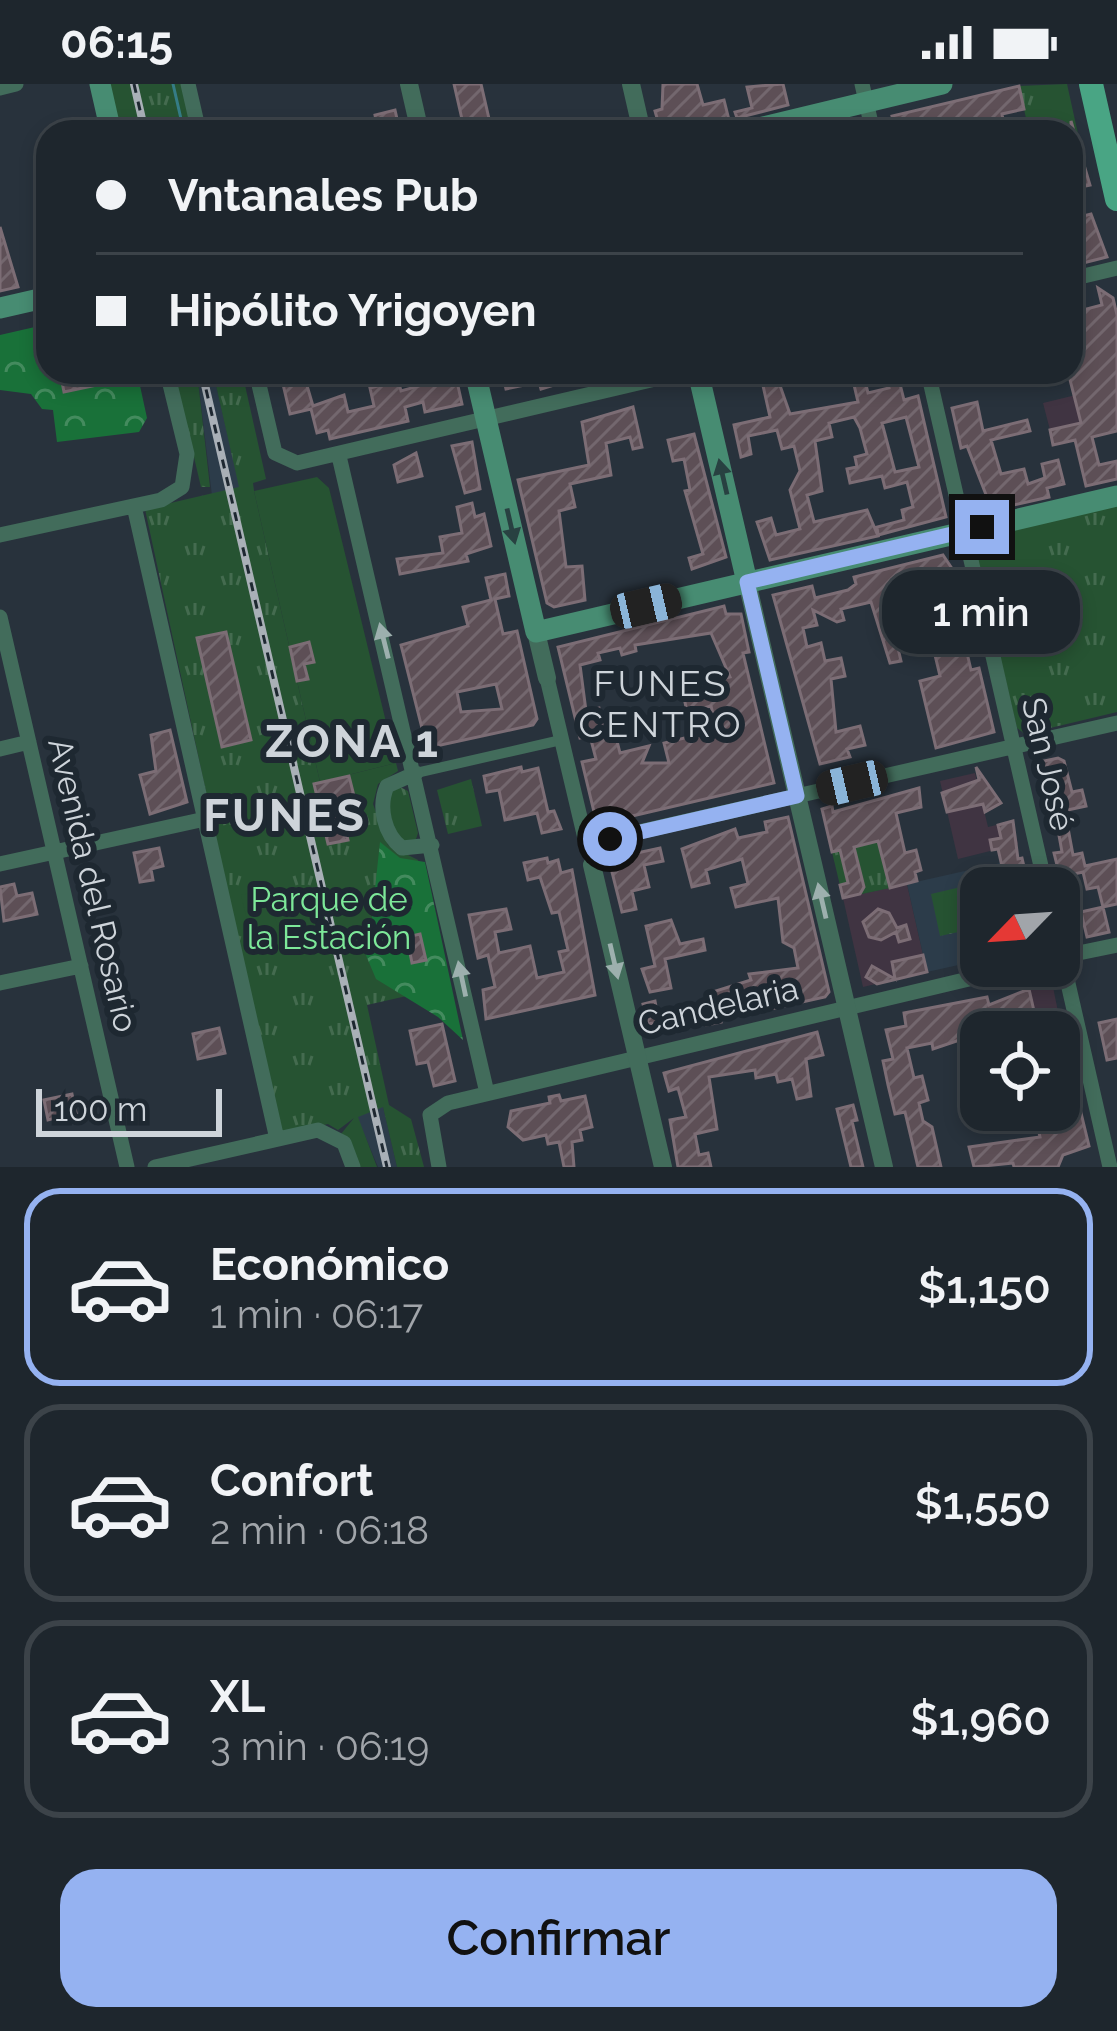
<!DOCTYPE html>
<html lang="es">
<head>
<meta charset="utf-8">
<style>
  body { margin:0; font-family:Raleway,sans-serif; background:#2b3239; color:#f1f3f6; height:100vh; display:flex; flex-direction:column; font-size:45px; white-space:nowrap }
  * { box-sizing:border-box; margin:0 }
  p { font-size:39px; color:#a1a5aa }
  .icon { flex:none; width:66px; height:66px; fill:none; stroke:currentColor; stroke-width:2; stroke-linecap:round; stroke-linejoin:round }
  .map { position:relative; height:1083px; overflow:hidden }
  .sheet { display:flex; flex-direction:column; background:#1e262d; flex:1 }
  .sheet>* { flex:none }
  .hud { position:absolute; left:36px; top:36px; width:1047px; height:264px; border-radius:36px; box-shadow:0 6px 18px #0003,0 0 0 3px #3c4349; display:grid; align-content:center; height:264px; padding:0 60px; background:#1e262d }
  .needle { width:78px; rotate:245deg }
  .tools { position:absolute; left:960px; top:783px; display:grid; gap:24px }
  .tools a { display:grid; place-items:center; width:120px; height:120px; border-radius:24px; background:#1e262d; box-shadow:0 6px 18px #0003,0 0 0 3px #3c4349; font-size:60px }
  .scale { position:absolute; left:36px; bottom:30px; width:186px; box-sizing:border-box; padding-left:12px; border:6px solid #ced4da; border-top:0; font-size:33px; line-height:42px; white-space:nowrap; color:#ced4da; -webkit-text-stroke:9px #1e2831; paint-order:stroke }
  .end { position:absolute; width:54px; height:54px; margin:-27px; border:15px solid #95b2f1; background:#111; box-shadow:0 0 0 6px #111 }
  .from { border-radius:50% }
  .bubble { position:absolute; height:84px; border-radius:36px; background:#1e262d; box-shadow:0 6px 18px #0003,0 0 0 3px #3c4349; font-size:39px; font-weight:600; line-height:84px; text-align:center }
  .car { position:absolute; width:36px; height:72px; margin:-36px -18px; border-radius:15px; box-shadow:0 0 9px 3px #0007; background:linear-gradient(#222 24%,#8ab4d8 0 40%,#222 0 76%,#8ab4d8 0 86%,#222 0) }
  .hud b { display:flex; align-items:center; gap:42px; height:114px; font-size:45px }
  .hud b+b { border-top:3px solid #3c4349 }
  .hud i { width:30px; height:30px; background:#f1f3f6 }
  ul { padding:21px 0 0; list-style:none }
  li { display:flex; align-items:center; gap:36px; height:198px; margin:0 24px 18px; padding:0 36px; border:6px solid #3c4349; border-radius:36px }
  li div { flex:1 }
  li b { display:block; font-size:45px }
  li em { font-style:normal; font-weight:600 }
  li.selected { border-color:#95b2f1 }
  li>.icon { width:108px; height:108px; stroke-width:1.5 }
  .primary-button { display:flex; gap:24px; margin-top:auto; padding:24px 60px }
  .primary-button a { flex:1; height:138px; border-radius:36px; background:#95b2f1; color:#111; font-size:48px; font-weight:600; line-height:138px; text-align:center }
  .status { display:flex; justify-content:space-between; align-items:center; height:84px; padding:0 60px; background:#1e262d; direction:ltr }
  .status svg { height:33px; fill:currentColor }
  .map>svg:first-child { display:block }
</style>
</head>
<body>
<div class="status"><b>06:15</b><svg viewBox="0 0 49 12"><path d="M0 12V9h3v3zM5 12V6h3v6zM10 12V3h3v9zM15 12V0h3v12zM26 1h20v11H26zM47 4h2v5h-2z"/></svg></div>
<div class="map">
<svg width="1117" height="1083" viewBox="0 0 1117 1083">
  <defs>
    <pattern id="grass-tufts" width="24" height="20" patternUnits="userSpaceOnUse" patternTransform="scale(3)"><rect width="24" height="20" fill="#265332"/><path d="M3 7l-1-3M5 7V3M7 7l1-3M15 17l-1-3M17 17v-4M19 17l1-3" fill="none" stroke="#446b4f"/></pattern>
    <pattern id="forest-crowns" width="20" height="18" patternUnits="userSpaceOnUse" patternTransform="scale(3)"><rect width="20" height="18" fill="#197139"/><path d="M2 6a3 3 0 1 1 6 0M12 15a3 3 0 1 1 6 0" fill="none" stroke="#448b5e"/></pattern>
    <pattern id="building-hatch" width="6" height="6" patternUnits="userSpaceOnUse" patternTransform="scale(3)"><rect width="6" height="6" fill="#5d4f56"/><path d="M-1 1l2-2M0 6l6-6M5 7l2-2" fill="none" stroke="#73676e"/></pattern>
  </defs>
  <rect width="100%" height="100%" fill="#28323c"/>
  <path fill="#403442" d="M1117,301V330L1050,346L1043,319Z
    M975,689L988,743L1013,737L1018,760L958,775L940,697Z
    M907,800L927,888L863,903L843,814Z
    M1046,897L1053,903L1061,942L1038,947L1028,901Z"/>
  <path fill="#2c3c4a" d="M197,288H213L397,1083H378L357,1033L214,428Z
    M1022,774L1029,804H981V876L927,888L907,800Z"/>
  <path fill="url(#grass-tufts)" d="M100,0H188L199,48H111Z
    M1067,0L1085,82L1071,85V48H1029L1019,2Z
    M174,288H197L210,403H201Z
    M213,288H242L266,395L253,399L254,407L320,698L396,679L398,687L378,700L373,720L388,761L418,776L446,903L367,921L389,1021L411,1035L424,1083H397L383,1023L358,1033L377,1083H359L341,1050L354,1034L338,1046L328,1040L280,1051L145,425L239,403Z
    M1117,420V628L1025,650L1017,644L974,464L979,454Z
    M471,695L482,742L448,750L437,706Z
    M400,703L408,707L418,749L415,758H396L386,723L390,709Z
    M879,757L890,804L843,814L832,768Z
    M995,795L997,804H981V843L940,852L931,810Z"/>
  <path fill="url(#forest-crowns)" d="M48,240V288H137L147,334L139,348L57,358L53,326L42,325L31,310L0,306V251Z
    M380,758L400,774L425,778L463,956L438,933L376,895L360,857L371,842Z"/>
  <path fill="#265332" d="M317,393L329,404L396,679L320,698L254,407Z
    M269,805L279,851L252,857L241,811Z"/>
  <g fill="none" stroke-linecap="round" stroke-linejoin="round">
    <path stroke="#357c86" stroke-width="3" d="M173,0L184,48"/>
  </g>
  <path fill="url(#building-hatch)" stroke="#7c6d75" stroke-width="3" fill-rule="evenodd" d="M454,0H481L490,39L464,44Z
    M663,0H697L703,21L724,16L729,36L661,48L655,27L662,25Z
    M783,0L788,21L737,34L735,28L752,24L747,3Z
    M1019,2L1024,25L1002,30L1005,48H984L981,35L962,40L964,48H896L892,32Z
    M395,26L400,48H370L368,38L376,36L375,31Z
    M1071,37L1090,101L1071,105Z
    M1091,130L1107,173L1071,182V157L1081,155L1075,134Z
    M0,143L18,203L0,207Z
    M1098,204L1113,214L1117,231V347L1092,353L1099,381L1117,377V395L1086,402L1075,356L1053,361L1050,346L1081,339L1068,288L1071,271L1077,269L1071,229L1102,221Z
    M60,288H103L106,299L64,308Z
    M268,288H303L313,322L344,311L348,328L374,322L370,304L389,299L387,293L397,291L401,307L426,300L422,295L429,288H442L448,295L456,293L462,320L425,328L423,318L405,323L408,337L330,355L328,346L317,349L311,325L290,330L282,296L271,298Z
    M502,288L519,292L582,288L583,292L541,305L539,298L506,305Z
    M851,288H863L868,309L889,304L885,288H897L904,316L918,312L946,433L878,451L877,443L904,436L902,426L913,423L907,398L885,404L882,392L850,399L847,385L857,383L855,373L867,370L860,344L854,333L829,339L832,353L815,357L822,407L807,411L814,438L867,426L878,452L770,476L757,438L771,434L776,451L800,445L790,406L800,387L794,362L782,365L777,346L748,352L751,370L741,373L734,341L770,333L762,297L777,293L790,330L858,318ZM906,333L919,383L895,388L882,339Z
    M977,318L983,347L1027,336L1030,347L991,356L1001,390L1024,385L1028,400L1045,394L1042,380L1058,376L1064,400L1047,404L1049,413L992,426L967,362L961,364L952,324Z
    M633,323L642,363L633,365L630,353L606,359L611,391L570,400L575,423L559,427L566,483L582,482L585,516L554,523L547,519L518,396L589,381L582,338Z
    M694,350L726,473L692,485L689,474L703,470L685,407L690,406L684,375L673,377L668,356Z
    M472,358L480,405L465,409L452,362Z
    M416,369L422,392L398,398L394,381Z
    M472,419L475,433L484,430L491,462L466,470L468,477L400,490L397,475L443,469L440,453L462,449L457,423Z
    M943,471L957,492L972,555L964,556L971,586L979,584L994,648L936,664L920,597L940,592L935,571L941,566L935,538L939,537L927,503L897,510L904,559L897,560L901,577L890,579L871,518L841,525L844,536L837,538L813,526L817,541L803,544L807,563L821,559L825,577L841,574L845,592L831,595L836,648L860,642L865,661L847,665L850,673L820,680L773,511L812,502L815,514L848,506L856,500L854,493Z
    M505,490L509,512L495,515L503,550L517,547L537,635L533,641L427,664L401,561L468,542L463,523L491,516L486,494ZM496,600L502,625L461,628L457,608Z
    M724,522L726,530H741L749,568L743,569L774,699L602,739L595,732L582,678L596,675L590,652L580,654L558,563ZM711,549L730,593L682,604L687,628L711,622L717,646L664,659L669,679H642L649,662L620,669L615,649L605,651L599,624L586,627L580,581L600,576L598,569L620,564L622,571L636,567L635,561Z
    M226,548L251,656L222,663L197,554Z
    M309,558L314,578L304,580L308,595L297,597L290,563Z
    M170,646L187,718L150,730L140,691L156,687L151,651Z
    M1058,674L1064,677L1072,708L1082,706L1086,722L1063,727L1056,698L1041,702L1035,679Z
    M521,683L522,688L538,684L548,728L554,727L561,745L542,749L537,729L505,736L499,706L487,708L484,692Z
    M976,683L1001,719L985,728L983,720L947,728L942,709L979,696Z
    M349,692L355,716L339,720L348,756L328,760L314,700Z
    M919,704L921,723L896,729L905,769L916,766L921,786L915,788L917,797L890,804L878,757L854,763L864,803L860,810L843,814L840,801L848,799L840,766L832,768L822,725L832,722L833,728Z
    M788,733L829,908L825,913L775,924L758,928L756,921L719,930L721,938L707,941L706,910L751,896L749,890L798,884L794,864L783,858L778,814L736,823L731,804L748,800L742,775L706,786L709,799L692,803L682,765L735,745L738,754L767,748L765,738Z
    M1013,737L1018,775L1022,774L1029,804H1007L998,765L992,766L990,756L1001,754L998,741Z
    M1068,744L1073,771L1082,769L1085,782L1117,775V820L1103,823L1098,803L1087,805L1083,788L1060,793L1054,769L1062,768L1058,746Z
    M159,764L163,782L151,785L153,796L140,798L134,769Z
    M660,764L663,777L644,781L649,803L632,807L636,825L622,828L611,784L618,773Z
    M547,774L548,779L558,776L561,789L572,786L595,911L486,935L483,906L495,903L488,871L478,874L469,831L506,825L511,845L495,848L499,869L530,862L537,894L564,888L559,868L568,866L559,828L552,829L540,793L528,796L524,779Z
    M14,800L17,812L32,809L37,830L4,837L0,803Z
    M1103,823L1109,848L1087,853L1081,828Z
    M878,825L889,829L897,844L906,841L910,855L899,858L896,848L881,856L869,853L863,838Z
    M671,836L680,860L703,855L705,866L665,875L671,904L650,908L642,885L655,882L646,842Z
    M420,850L426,876L412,879L409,864L401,866L398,855Z
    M923,871L927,888L877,900L866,893L872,882L895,895L892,878Z
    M1029,905L1034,927L1011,932L1013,938L933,965L932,959L907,964L914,994L922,992L928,1016L919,1019L923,1037L932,1043L941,1083H918L905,1028L895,1030L888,1001L883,977L893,975L886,946L906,942L904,929L987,913L989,921Z
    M655,917L657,928L680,923L685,941L657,948L654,939L648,940L643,920Z
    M1117,935V974L1107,976L1099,939Z
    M442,940L455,997L434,1002L428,978L417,980L410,947Z
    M219,944L225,969L198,975L193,950Z
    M817,948L823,971L806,975L811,1012L797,1015L792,995L778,998L776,990L756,994L755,986L709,993L717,1045L695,1050L699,1071L708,1069L711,1083H678L670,1036L686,1033L678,1004L669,1007L664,989Z
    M1075,1004L1089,1062L1063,1071L1058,1083H1014L1013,1079L974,1083L969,1063L1040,1053L1034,1026H1059V1008Z
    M72,1010L76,1029L48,1036L44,1016Z
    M559,1011L561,1017L585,1012L592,1043L580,1046L582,1056L572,1058L574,1083H564L559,1058L548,1060L546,1051L523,1056L508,1043L511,1027L550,1019L549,1013Z
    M853,1021L857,1036L852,1037L863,1083H851L837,1025Z"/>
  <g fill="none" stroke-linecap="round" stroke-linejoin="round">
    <path stroke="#426c5b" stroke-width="10" d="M416,689L561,656"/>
    <path stroke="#426c5b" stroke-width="15" d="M188,0L199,48
      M862,0L873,48
      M0,4L16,0
      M1071,195L1117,184
      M256,288L275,369L297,379L685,288
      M928,288L1046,804
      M339,372L487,1009
      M134,422L277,1055
      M0,451L161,416L182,403L187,370L167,288
      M0,533L127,1083
      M547,594L588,767
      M0,665L29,658
      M416,689L387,702C378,723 384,750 402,764L432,761
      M586,760L1117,639
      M0,780L205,735
      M1059,860L1110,1083
      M1059,873L1117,861
      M0,899L81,882
      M155,1083L318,1046L344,1059L353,1083
      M439,1083L430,1031L448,1019L1023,882"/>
    <path stroke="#426c5b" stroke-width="18" d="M409,0L420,48
      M631,0L642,48
      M747,498L884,1083
      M536,548L547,594
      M592,781L663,1083"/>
    <path stroke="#478c72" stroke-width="21" d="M100,0L111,48
      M742,48L942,0
      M0,224L48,213
      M475,288L536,548L1117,412
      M698,288L747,498"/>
    <path stroke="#49a584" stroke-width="24" d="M1091,0L1117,115"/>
    <g stroke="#a9b0b7" stroke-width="8">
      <path id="rail" d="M134,0L145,48
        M202,288L387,1083"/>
    </g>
    <use href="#rail" stroke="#1e2831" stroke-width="3" stroke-dasharray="9" stroke-linecap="butt"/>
  </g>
  <defs><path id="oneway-solid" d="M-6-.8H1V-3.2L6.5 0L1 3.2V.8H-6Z" transform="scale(3)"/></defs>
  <g fill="#284141">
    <use href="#oneway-solid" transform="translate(723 393) rotate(-103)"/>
    <use href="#oneway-solid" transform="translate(511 442) rotate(77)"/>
  </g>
  <g fill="#9db0ae">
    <use href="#oneway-solid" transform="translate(384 557) rotate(-104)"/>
    <use href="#oneway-solid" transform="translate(822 817) rotate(-103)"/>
    <use href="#oneway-solid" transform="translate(614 877) rotate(77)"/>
    <use href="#oneway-solid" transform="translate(462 895) rotate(-102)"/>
  </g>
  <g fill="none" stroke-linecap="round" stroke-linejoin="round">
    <path stroke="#95b2f1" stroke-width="15" d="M610,755L797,712L747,498L982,443"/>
  </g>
  <g text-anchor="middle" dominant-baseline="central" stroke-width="12" stroke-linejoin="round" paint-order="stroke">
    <g font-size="33" fill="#ced4da" stroke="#1e2831">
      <text transform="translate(1048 680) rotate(77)">San José</text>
      <text transform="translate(93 801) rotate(77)">Avenida del Rosario</text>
      <text transform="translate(718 922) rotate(-13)">Candelaria</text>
    </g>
    <g font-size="33" fill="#7de899" stroke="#1e2831">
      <text x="329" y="815">Parque de<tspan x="329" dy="38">la Estación</tspan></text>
    </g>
    <g font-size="36" letter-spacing="3" fill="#ced4da" stroke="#1e2831">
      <text x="661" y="599">FUNES<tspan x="661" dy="41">CENTRO</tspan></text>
    </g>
    <g font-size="45" font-weight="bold" letter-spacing="3" fill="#ced4da" stroke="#1e2831">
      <text x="353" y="657">ZONA 1</text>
      <text x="285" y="731">FUNES</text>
    </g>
  </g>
</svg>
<div class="tools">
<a><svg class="needle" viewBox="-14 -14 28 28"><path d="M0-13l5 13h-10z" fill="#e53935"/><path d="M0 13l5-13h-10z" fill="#a1a5aa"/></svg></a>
<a><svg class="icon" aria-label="locate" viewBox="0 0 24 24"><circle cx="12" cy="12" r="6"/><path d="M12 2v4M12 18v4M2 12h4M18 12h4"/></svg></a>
</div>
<div class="scale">100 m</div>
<i class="end from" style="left:610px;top:755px"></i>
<i class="end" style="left:982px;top:443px"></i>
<div class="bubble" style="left:882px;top:486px;width:198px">1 min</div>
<i class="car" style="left:646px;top:522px;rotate:77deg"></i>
<i class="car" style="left:852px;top:699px;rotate:257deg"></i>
<div class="hud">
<b><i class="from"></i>Vntanales Pub</b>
<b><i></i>Hipólito Yrigoyen</b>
</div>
</div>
<section class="sheet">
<ul>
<li class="selected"><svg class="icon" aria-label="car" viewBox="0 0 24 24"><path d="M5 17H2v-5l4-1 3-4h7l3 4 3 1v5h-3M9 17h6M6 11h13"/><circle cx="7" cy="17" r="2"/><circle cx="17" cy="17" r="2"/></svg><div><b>Económico</b><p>1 min · 06:17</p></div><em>$1,150</em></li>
<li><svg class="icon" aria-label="car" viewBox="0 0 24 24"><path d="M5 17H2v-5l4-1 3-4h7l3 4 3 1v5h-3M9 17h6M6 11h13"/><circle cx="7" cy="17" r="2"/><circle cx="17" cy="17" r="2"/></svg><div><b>Confort</b><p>2 min · 06:18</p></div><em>$1,550</em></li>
<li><svg class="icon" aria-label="car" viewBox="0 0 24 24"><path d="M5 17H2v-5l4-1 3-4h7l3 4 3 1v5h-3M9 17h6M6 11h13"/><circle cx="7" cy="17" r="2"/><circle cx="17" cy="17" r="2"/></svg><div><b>XL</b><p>3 min · 06:19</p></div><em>$1,960</em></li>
</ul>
<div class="primary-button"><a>Confirmar</a></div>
</section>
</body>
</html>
